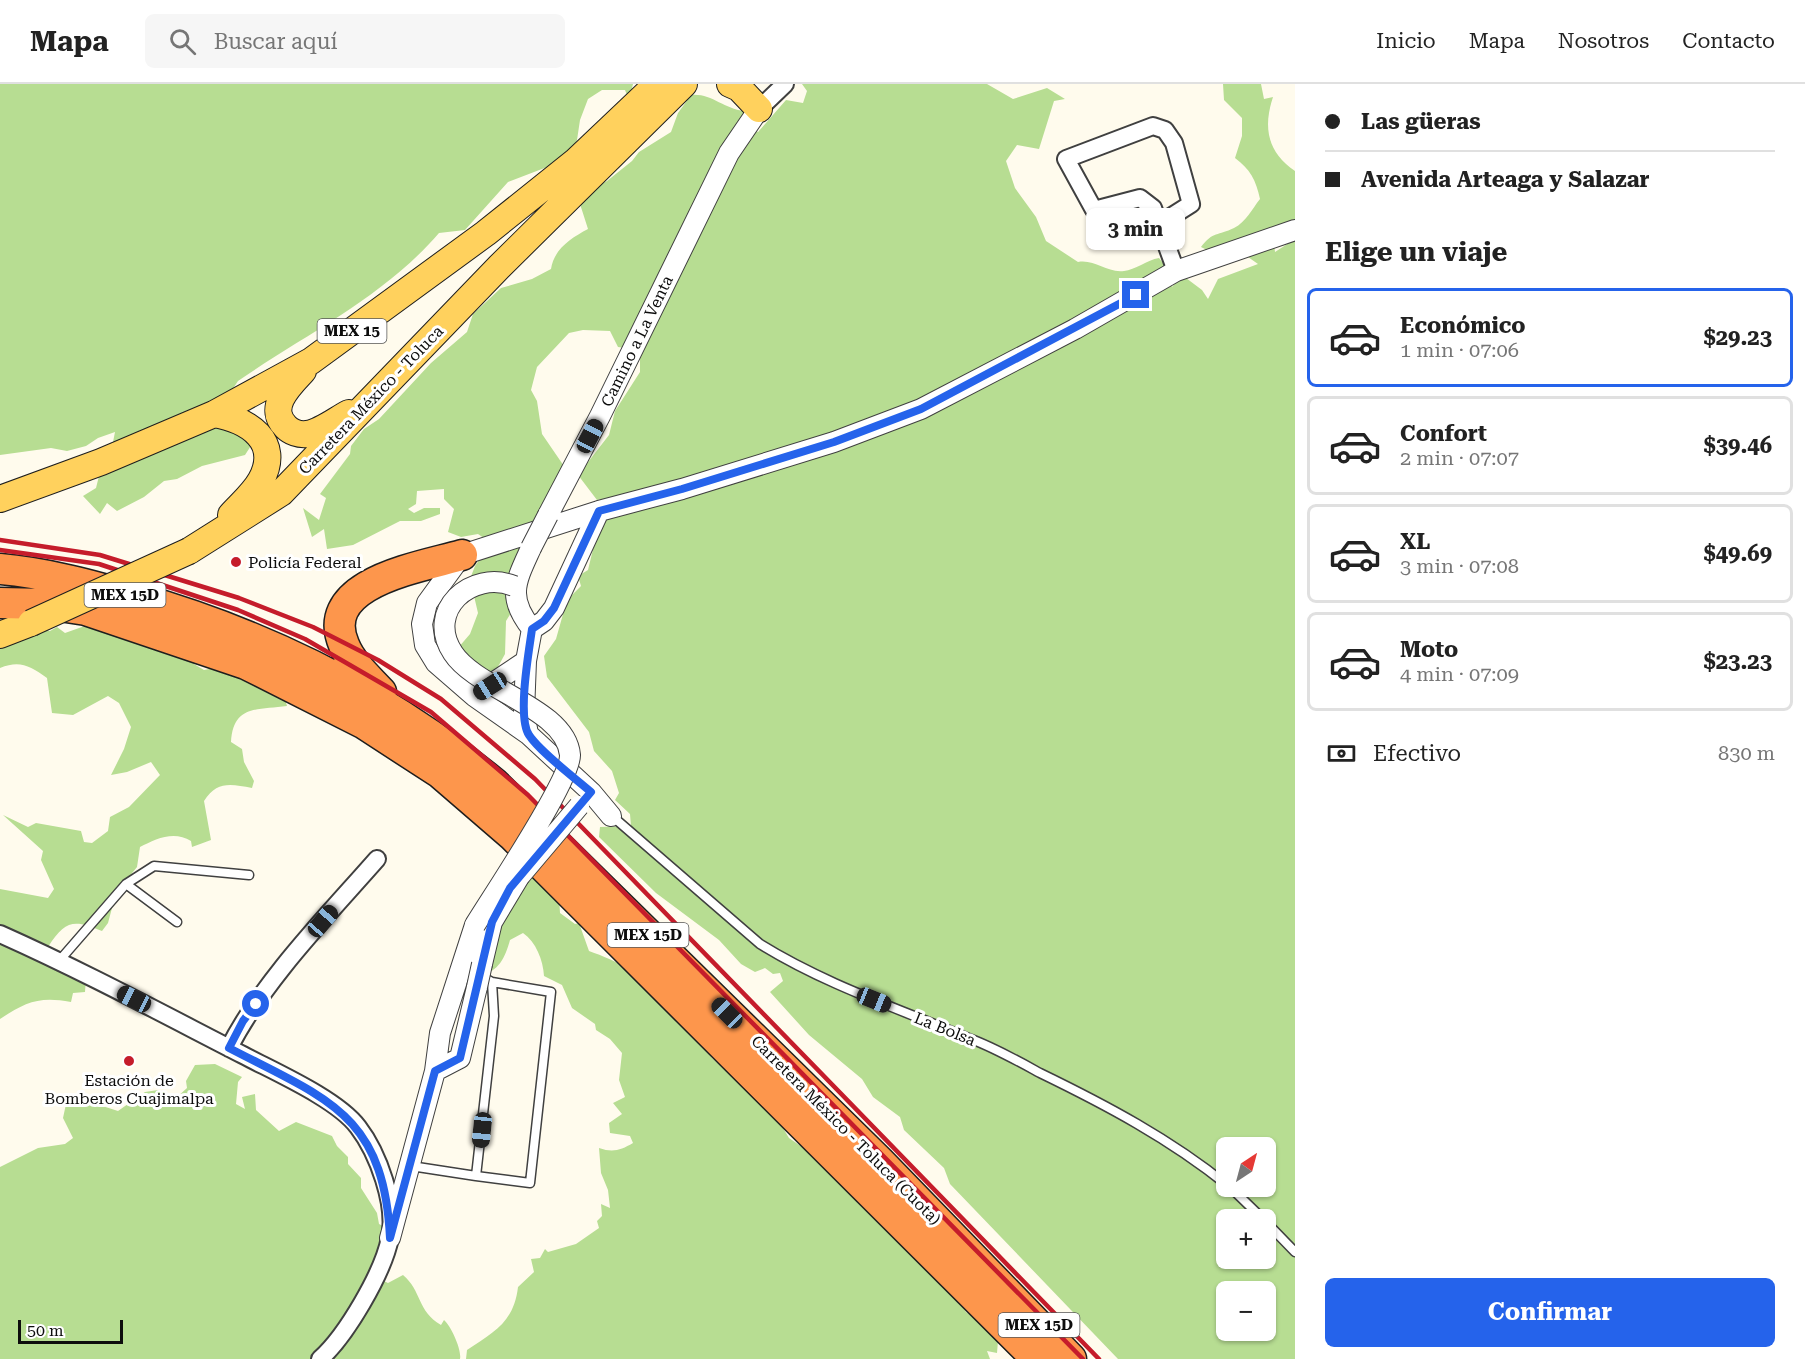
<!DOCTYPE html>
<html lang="es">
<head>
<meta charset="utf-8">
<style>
  body { margin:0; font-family:"Roboto Serif",serif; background:#f6f6f6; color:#222; height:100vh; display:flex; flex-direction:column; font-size:22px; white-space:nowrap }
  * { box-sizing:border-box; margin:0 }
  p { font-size:20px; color:#767676 }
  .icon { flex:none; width:33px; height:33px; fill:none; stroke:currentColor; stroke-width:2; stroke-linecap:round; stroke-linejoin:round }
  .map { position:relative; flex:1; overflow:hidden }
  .side { display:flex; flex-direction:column; background:#fff; width:510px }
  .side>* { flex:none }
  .top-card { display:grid; align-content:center; height:132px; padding:0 30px; background:#fff }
  .needle { width:39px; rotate:36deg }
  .controls { position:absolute; left:1216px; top:1053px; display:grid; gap:12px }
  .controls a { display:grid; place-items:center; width:60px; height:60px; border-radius:9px; background:#fff; box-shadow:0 2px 4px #0004; font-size:30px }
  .scale { position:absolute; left:18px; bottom:15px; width:105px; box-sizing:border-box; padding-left:6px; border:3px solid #0d0d0d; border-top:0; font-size:16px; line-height:21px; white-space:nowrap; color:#0d0d0d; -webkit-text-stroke:4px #fff; paint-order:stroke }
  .end { position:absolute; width:27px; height:27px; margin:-14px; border:8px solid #2563eb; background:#fff; box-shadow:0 0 0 3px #fff }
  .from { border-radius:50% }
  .bubble { position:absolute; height:42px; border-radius:9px; background:#fff; box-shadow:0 2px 4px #0004; font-size:20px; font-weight:700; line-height:42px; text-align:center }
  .car { position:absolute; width:18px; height:36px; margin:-18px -9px; border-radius:8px; box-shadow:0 0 4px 2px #0007; background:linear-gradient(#222 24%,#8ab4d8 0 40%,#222 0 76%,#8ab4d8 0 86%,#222 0) }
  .top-card b { display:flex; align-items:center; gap:21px; height:57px; font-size:22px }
  .top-card b+b { border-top:2px solid #e0e0e0 }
  .top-card i { width:15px; height:15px; background:#222 }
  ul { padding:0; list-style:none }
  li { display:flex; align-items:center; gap:18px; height:99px; margin:0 12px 9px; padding:0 18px; border:3px solid #e0e0e0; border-radius:9px }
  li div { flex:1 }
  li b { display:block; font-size:22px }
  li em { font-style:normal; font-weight:700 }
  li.selected { border-color:#2563eb }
  li>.icon { width:54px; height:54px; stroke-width:1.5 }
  h2 { padding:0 30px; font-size:27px; line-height:72px }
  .pay { display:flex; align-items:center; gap:15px; height:66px; padding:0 30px; font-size:22px }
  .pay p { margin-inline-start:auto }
  .button { display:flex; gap:12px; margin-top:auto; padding:12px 30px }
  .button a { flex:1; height:69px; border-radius:9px; background:#2563eb; color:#fff; font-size:24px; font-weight:700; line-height:69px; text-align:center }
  header { display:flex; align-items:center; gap:36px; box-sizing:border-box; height:84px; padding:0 30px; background:#fff; border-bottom:2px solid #e0e0e0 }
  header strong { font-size:28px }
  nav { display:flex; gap:33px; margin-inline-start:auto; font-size:21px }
  .search { width:420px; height:54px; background:#f6f6f6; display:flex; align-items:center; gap:15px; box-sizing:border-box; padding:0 21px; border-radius:9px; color:#767676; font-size:22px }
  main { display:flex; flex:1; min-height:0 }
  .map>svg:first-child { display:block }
</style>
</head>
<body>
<header>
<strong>Mapa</strong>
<div class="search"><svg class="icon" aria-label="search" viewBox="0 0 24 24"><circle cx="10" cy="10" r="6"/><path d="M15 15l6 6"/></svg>Buscar aquí</div>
<nav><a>Inicio</a><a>Mapa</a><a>Nosotros</a><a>Contacto</a></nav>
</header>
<main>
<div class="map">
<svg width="1295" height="1275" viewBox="0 0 1295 1275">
  <rect width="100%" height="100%" fill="#fffbed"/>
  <path fill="#b7dd92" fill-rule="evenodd" d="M0,0H633L629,16L625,6H602L588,15L580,36L577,56L568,75L508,98L465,146L439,149C384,213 306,250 238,297L228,312L256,354L245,371L202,382L177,395L164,397L144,413L117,427L107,419L100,430L83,412L96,404L100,388L118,365L113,358L115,348L98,354L86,362L67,367L51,364L0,371Z
    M802,0H987L1013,15L1047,4L1065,15L1054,17L1039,65L1017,61L1006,77L1015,104L1036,133L1046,157L1078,178C1095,175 1106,189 1124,187C1135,186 1147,176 1159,174L1169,186L1172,203L1182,191L1202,206L1208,215L1218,195L1258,180L1238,166L1223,174L1201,163C1213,147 1218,152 1234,144C1246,138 1252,125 1260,115C1256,96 1250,85 1235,74L1242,52V34L1224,16L1223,0H1261L1264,15L1273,13C1263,43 1267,68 1295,87V136L1274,160L1275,168L1295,155V1275H1118L950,1100L944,1084L904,1046L900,1033L873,1013L862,995L809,951L770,908L783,897L780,889L773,890L765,884L755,888L741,880L719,856L656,809L599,753L600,743L631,742L630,730L615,716L619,709L612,687L594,667L589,648L547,593L544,572L556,555L567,516L581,502L578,492L588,486L594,461L605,435L602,415L597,416L578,391L609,351L615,327L640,288V272L626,270L625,264L618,263L610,247L583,246L569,249L537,283L531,306L537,317L542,350L568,388L521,456L519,465L528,480L511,529L506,537L505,570L494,590L479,584L458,564L470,550L478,529L470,495L475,482L491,459L478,450L461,453L448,448L454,425L444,415V405L417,407L416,420L408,425L414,429L424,424H440V430L421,437H400L353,461L327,465L324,445L312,453L303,424L319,436L326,414L320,410L350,370L351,362L364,345L379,335L431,279L467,248L473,230L501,204L532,195L551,185C554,165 571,154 588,145L580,120L594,104L607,97L632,77L639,68L671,48L678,29L691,11C711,9 724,25 744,27L748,42L758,48L786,16L803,19L807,7ZM1227,1064H1266V1102H1227ZM1227,1136H1266V1174H1227ZM1227,1208H1266V1246H1227Z
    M96,538L188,564L194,580L204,586L241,579L285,615L287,622C257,626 233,621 231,658L242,665L244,678L254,697L252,704C230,700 217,697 204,717L211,756L192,763L191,757C174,746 155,755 140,763L137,783L116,809L108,839L102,847C74,835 65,836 48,863L86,894L85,908L73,909L71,918C39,912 26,918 0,935V805L48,814L54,805L41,776L43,767L3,731L28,743L36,739L81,747L84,758L92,759L108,747L110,733L129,723L160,691L151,678L127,688L111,691L124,665L131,643L119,619L108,612L73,631L52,629L47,594C30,582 20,576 0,584V554L30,543L50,547L57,543L65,549Z
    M536,792L559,813L560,829L575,840L579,839L589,867C617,877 642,889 656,916L667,918L697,952L712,974L775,1031L789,1054L821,1076L948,1203L966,1228L979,1237L998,1257L997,1269L987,1267L990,1275H466L467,1266C494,1248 514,1238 518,1203L534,1188L531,1175L540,1174L545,1165L548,1168L576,1160L599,1144L597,1137L602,1132L601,1120L610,1124L608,1106L601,1089L599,1064C613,1069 621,1066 633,1059L630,1052L610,1049L609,1039L622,1030L613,1019L625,1013L619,996L622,969L610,955L596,946L595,940L572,924L562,901L544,892C543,876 536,858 523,849L510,856C505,874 499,887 480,892L490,841L529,795Z
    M215,980L242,993L238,998L236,1020L245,1025L242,1013L255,1010L256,1026L279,1047L296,1038L332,1052L337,1062L348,1073V1080L361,1094V1104L377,1129L379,1140L387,1144L378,1194L388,1199L403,1191C422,1207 417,1227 441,1241L444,1236C451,1242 462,1266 460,1275H0V1083L38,1064L65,1060L73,1054L63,1034L66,1020L93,1019L118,1027L145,1008L158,1006L176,1014L187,1004L186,997L195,981Z"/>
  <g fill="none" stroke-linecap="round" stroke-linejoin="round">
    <g stroke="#404040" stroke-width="11">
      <path id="service" d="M612,732L760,860C826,901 900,925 971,955C995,964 1018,977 1040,989C1106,1021 1170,1055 1227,1101
        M126,800L177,838
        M59,877L126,800L154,782L249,791
        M481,892L492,898L551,908L530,1099L476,1092L494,932L492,898
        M411,1082L476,1092
        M1229,1102L1264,1136
        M1266,1138L1295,1168"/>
    </g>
    <g stroke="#404040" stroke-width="20">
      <path id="minor" d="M759,25L785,0
        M1161,139L1191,120L1174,59L1165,46L1153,42L1066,75L1094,126L1140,114L1153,124L1176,187
        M0,850C83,887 163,930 243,971C275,988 337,1015 358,1043C378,1069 397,1121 390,1154C383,1189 346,1252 320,1275
        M229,964C263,897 327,832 377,775"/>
    </g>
    <g stroke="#404040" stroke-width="22">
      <path id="tertiary" d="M548,431L600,332L729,69L759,25
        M531,464C516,497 506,513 532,545L526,577L524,628L528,650L591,708L611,732
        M532,545L544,537L554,524L599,427
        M478,609L526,577
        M528,650L474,612L436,579L425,561L422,540L427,519L462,471L599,427L682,405L834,358L921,325L1075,245L1176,187L1295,146
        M482,880L492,838L519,793
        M435,987L460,974L477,903
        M390,1154L435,987L440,949L475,841"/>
    </g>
    <g stroke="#1e1e1e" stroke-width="28">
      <path id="primary" d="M730,0L739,4L759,25
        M303,287C290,301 266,323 286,343C291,348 299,351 307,350C321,348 337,335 349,329
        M214,330C248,336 282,357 261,396C254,409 241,420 231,431
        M0,415L101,378L214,330L311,277L486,149L576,77L657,0
        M189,467L281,409L499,183L684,0
        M0,551L31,539"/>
    </g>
    <g stroke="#1e1e1e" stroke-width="33">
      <path id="motorway" d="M0,485C46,489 89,501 133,513C267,551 388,611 495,700L879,1077L1071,1275
        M0,519L47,520L86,526L246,580L363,639L440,689L513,752L1037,1275
        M381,608C368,594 351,579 344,561C317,498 422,483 462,471"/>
    </g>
    <use href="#service" stroke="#fff" stroke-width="8"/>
    <use href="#minor" stroke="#fff" stroke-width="16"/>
    <use href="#tertiary" stroke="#fff" stroke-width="20"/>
    <use href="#primary" stroke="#ffd15d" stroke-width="26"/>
    <use href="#motorway" stroke="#fd964c" stroke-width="30"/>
    <path stroke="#c51c2b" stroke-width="4.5" d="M0,456L100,471L239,514L313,543L378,576L441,615L535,695L1099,1275
      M0,466L99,480L238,526L305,555L431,628L528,711L1083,1275"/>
    <g stroke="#404040" stroke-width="22" stroke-linecap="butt">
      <path id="tertiary-bridge" d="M531,464L548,431
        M519,793L579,722
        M475,841C492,813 571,696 570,671C566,624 477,606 453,569C425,527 471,485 514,502
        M477,903L482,880"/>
    </g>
    <g stroke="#1e1e1e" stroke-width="28" stroke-linecap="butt">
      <path id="primary-bridge" d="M31,539L189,467"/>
    </g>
    <use href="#tertiary-bridge" stroke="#fff" stroke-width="20"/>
    <use href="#primary-bridge" stroke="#ffd15d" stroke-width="26"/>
  </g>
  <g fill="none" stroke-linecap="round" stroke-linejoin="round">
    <path stroke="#2563eb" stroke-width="8" d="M256,920L243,937L229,964C327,1015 384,1030 390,1154L435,987L460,974L492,838L510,804L591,708C575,694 540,668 529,651C517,633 529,567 532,545L544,537L554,524L599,427L682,405L834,358L921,325L1136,211"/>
  </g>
  <g fill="#c51c2b" stroke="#fff" stroke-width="2">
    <circle cx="236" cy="478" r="6"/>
    <circle cx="129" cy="977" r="6"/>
  </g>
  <g text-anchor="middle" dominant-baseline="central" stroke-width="6" stroke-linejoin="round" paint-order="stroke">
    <g fill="#fff" stroke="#565656" stroke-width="1.5">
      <rect x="317.5" y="235" width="69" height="24" rx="4.5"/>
      <rect x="84.5" y="499" width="81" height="24" rx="4.5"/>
      <rect x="607.5" y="839" width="81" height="24" rx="4.5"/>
      <rect x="998.5" y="1229" width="81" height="24" rx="4.5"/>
    </g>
    <g font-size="15" font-weight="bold" fill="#0d0d0d">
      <text x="352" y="247">MEX 15</text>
      <text x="125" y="511">MEX 15D</text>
      <text x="648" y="851">MEX 15D</text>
      <text x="1039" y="1241">MEX 15D</text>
    </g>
    <g font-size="16" fill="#0d0d0d" stroke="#fff">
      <text transform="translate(637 257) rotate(-64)">Camino a La Venta</text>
      <text transform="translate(371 316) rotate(-46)">Carretera México - Toluca</text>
      <text transform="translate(945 945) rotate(22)">La Bolsa</text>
      <text transform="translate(846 1046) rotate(45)">Carretera México - Toluca (Cuota)</text>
    </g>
    <g font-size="16" fill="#0d0d0d" stroke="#fff" text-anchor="start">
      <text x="248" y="478">Policía Federal</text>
      <text x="129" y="996" text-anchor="middle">Estación de<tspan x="129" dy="18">Bomberos Cuajimalpa</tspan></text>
    </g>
  </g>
</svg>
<div class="controls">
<a><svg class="needle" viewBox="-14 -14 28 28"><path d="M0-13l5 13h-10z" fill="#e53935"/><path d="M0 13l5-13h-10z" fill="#767676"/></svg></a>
<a>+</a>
<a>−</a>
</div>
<div class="scale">50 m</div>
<i class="end from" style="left:256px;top:920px"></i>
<i class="end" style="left:1136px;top:211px"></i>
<div class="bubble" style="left:1086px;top:124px;width:99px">3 min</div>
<i class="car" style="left:590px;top:352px;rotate:28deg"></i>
<i class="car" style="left:490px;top:602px;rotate:238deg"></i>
<i class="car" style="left:323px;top:837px;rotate:41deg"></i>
<i class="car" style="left:134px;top:915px;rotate:297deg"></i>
<i class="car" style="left:874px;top:916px;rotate:112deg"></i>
<i class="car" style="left:727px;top:929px;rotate:315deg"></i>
<i class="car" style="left:482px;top:1046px;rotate:186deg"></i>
</div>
<section class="side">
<div class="top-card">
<b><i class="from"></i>Las güeras</b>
<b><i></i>Avenida Arteaga y Salazar</b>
</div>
<h2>Elige un viaje</h2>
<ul>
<li class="selected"><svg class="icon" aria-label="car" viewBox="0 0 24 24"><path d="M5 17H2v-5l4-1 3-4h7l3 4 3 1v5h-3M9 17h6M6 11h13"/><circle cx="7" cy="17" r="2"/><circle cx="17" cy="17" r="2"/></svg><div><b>Económico</b><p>1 min · 07:06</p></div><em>$29.23</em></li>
<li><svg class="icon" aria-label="car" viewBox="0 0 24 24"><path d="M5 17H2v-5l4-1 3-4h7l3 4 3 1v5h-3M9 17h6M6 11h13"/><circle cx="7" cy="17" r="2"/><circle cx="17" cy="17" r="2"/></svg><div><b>Confort</b><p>2 min · 07:07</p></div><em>$39.46</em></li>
<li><svg class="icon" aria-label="car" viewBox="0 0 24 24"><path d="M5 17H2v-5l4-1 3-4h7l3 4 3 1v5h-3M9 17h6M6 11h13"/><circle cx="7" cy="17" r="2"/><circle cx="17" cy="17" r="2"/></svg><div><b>XL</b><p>3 min · 07:08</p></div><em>$49.69</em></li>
<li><svg class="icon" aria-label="car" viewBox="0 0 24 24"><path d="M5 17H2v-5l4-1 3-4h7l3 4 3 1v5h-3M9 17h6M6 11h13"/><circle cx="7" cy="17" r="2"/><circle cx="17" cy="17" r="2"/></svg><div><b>Moto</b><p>4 min · 07:09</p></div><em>$23.23</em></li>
</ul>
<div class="pay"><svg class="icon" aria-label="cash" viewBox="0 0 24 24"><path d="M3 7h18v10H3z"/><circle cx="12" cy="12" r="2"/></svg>Efectivo<p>830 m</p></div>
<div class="button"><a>Confirmar</a></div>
</section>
</main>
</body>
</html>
